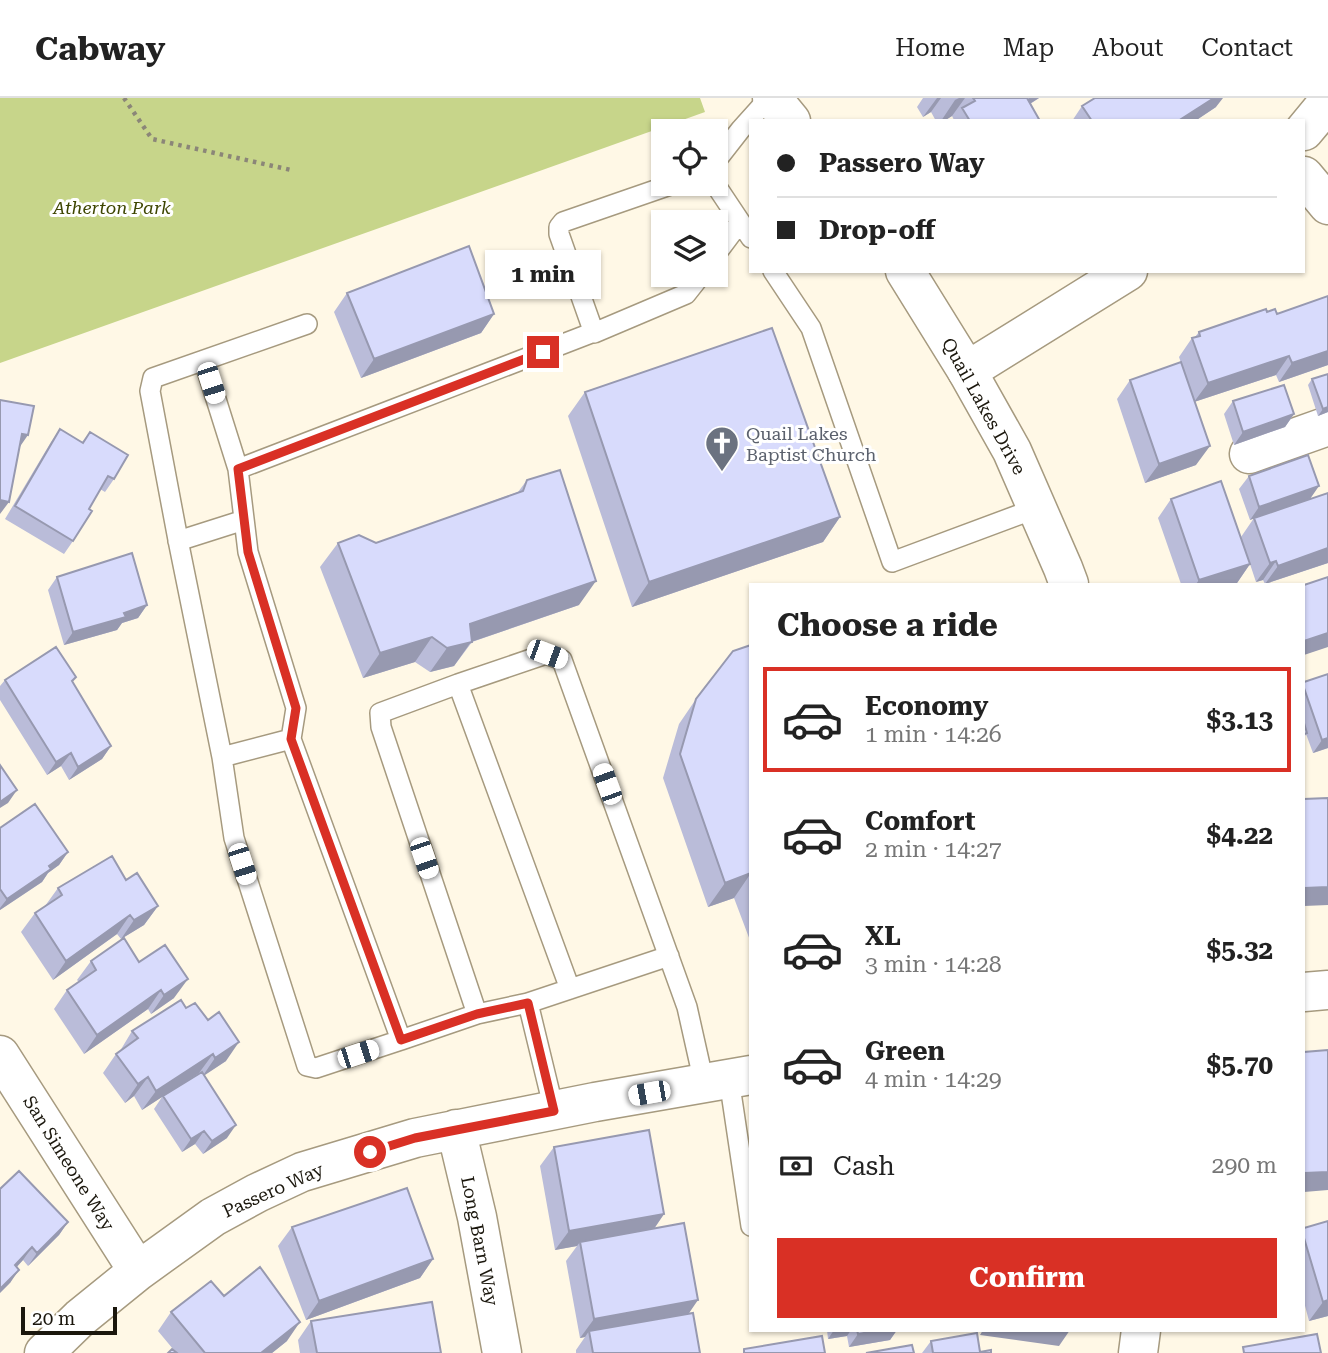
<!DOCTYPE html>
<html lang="en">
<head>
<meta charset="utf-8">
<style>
  body { margin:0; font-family:"Roboto Serif",serif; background:#f2f2f2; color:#222; height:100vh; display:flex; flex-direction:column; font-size:26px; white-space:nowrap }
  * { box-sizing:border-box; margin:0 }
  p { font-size:23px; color:#767676 }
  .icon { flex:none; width:38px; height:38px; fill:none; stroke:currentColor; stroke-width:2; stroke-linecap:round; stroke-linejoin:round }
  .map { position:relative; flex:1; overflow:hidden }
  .details { position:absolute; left:749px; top:485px; width:556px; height:749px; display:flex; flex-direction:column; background:#fff; border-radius:0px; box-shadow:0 2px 5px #0004 }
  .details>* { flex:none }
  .top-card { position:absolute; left:749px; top:21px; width:556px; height:154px; border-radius:0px; box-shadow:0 2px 5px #0004; display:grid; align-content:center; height:154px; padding:0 28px; background:#fff }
  .controls { position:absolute; left:651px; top:21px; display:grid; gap:14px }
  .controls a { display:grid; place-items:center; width:77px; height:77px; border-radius:0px; background:#fff; box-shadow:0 2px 5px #0004; font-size:35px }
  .scale { position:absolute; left:21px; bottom:18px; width:96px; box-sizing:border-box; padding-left:7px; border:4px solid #1b170d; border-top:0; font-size:19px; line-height:24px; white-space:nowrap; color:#1b170d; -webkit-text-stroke:5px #fff; paint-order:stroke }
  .end { position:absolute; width:32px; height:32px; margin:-16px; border:9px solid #d93025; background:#fff; box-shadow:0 0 0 4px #fff }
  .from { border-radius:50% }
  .bubble { position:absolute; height:49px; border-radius:0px; background:#fff; box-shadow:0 2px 5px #0004; font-size:23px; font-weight:700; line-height:49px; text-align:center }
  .car { position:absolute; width:21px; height:42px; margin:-21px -10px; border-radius:9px; box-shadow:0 0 5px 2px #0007; background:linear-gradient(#fff 24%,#345 0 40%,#fff 0 76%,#345 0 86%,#fff 0) }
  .top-card b { display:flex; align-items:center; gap:24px; height:66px; font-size:26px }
  .top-card b+b { border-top:2px solid #e0e0e0 }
  .top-card i { width:18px; height:18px; background:#222 }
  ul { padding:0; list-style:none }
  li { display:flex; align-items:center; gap:21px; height:105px; margin:0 14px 10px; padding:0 14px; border:4px solid transparent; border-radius:0px }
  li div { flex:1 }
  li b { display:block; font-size:26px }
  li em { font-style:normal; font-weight:700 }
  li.on { border-color:#d93025 }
  li>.icon { width:63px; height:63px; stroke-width:1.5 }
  h2 { padding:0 28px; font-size:32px; line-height:84px }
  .pay { display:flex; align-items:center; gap:18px; height:77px; padding:0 28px; font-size:26px }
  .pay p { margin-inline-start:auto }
  .primary-button { display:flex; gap:14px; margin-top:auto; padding:14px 28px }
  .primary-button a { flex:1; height:80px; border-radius:0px; background:#d93025; color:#fff; font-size:28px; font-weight:700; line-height:80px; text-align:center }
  header { display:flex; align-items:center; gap:42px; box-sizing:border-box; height:98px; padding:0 35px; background:#fff; border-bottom:2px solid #e0e0e0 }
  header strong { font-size:33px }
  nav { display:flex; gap:38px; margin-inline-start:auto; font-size:24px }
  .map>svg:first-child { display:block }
</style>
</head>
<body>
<header>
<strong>Cabway</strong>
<nav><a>Home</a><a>Map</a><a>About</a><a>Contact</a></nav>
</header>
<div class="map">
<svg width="1328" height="1255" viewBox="0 0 1328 1255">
  <rect width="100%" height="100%" fill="#fff8e6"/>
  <path fill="#c7d58a" d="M0,0H700L705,14L0,265Z"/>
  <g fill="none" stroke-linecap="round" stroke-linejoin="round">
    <g stroke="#a69a7f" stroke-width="22">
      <path id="lane" d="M716,63L741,31L769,0
        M673,86L563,124L559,129V136L594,235L686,196L701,177
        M715,86L751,140
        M716,156L740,124
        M773,173L811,230L892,464L1037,410
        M307,226L153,280L150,293L179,447L222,659L234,740L307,968L316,970L401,942
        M204,263L238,371L594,234
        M238,371L248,454L296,610L291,641L401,942L477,916L528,905L669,858
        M178,443L244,422
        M458,586L570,891
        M222,659L291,641
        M528,905L554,1012
        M477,916L381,629L380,615L458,586L546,556L562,562L687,909L704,985
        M729,981L751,1128"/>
    </g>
    <g stroke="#a69a7f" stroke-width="41">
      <path id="street" d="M1304,33L1328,4
        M1304,78L1328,107
        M967,273L1128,173
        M1249,356L1328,328
        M1304,894L1328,892
        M0,957L138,1173
        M456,1031L477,1119L502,1255
        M44,1255L80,1220L138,1173L213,1119L257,1095L302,1074L415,1040L595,1004L751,977"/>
    </g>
    <g stroke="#a69a7f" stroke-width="41">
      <path id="secondary" d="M772,0L791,23
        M905,173L967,273L1012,353L1063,470L1069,486
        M1138,1255L1141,1232"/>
    </g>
    <path stroke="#8b8678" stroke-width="4.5" stroke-dasharray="3.5 5" stroke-linecap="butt" d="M124,0L152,41L291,72"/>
    <use href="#lane" stroke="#fff" stroke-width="19"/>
    <use href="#street" stroke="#fff" stroke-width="38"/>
    <use href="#secondary" stroke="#fff" stroke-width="38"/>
  </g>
  <path fill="#babcd9" d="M923,0H1039L1030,6L1040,23H953L954,22L952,18L944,23H936L931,14L923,19L917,9Z
    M1082,8L1216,9L1195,23H1072Z
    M347,195L494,216L481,235L361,280L334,214Z
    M1267,214L1277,216L1328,267L1279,284L1276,277L1194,304L1196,367L1145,385L1117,301L1130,282L1181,265L1179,259L1192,240L1195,239L1199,234Z
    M1328,276V314L1318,318L1308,287L1312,281Z
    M585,294L840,419L823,444L632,509L568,318Z
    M1233,303L1294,316L1285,329L1234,347L1224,316Z
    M60,331L82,344L90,334L114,381L105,394L100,391L89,411L73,443L64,456L5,421L51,344Z
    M1249,378L1310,401L1328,395V465L1265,486L1263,482L1256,484L1241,439L1254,420L1250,422L1239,391Z
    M527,382L579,507L472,544L454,568L430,574L415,564L363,580L320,469L338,445H376L518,394Z
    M1171,401L1250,466L1237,485L1231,486H1181L1158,420Z
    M57,479L147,507L138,520L122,525L117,532L64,547L48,492Z
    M751,547V845L734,800L708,809L663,680L679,626L696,601Z
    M76,579L72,584L111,648L102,661L69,682L61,668L47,677L0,602V588L5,582Z
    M1304,584L1328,650L1313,655L1306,636L1304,640Z
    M0,730L68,754L59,767L48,775L42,784L0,812Z
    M126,782L158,808L144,827L121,841L117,836L53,882L21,834L35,815L45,808L58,790Z
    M91,863L139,864L174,900L151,916L148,911L84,956L54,911L67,892L79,884L77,882Z
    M186,910L226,963L204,977L227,1040L203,1056L195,1046L182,1054L154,1011L162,999L142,1012L134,998L125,1005L103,975L116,956L120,953L132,933Z
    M554,1049L664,1116L654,1131L689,1215L700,1255H576V1252L585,1239L580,1240L566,1163L577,1148L555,1152L540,1068Z
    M0,1091L68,1124L59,1137L28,1168L23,1162L17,1169L10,1185Z
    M292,1129L433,1161L420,1180L306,1222L278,1148Z
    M1304,1130L1328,1218L1309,1223L1304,1204Z
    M224,1198L287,1243L272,1255H168L173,1251L158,1233L171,1214Z
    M311,1223L441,1255H300L298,1242Z
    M827,1232H897L890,1242L849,1249L847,1238L828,1241Z
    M931,1243L980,1254L991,1255H922Z"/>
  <path fill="#9799b0" d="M937,0H941L931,14L923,19Z
    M959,0H965L952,18L944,23H941L955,2Z
    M1029,0H1039L1020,12Z
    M1214,0H1223L1216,9L1195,23H1178Z
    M494,216L481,235L361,280L374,261Z
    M1328,253V267L1279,284L1292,265Z
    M1289,258L1276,277L1194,304L1208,285Z
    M1328,309V314L1318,318L1323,311Z
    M1294,316L1285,329L1234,347L1243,334Z
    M22,336L28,337L19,350Z
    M1210,348L1196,367L1145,385L1159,366Z
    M1319,388L1310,401L1250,422L1259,409Z
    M0,402L9,404L0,416Z
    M840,419L823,444L632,509L649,484Z
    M1328,450V465L1265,486L1278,468Z
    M1276,463L1263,482L1256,484L1270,465Z
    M1250,466L1237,485L1231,486H1196L1199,482Z
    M596,483L579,507L471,544L454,568L430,574L447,550L470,526Z
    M147,507L138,520L122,525L117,532L64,547L73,534Z
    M1328,535V549L1304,557V543Z
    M432,539L415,564L363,580L380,555Z
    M1328,640V650L1313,655L1322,642Z
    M111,648L102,661L69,682L78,669Z
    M71,655L61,668L47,677L56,664Z
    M17,692L8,705L0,710V704Z
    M68,754L59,767L48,775L42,784L0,812V810L7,801L49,768Z
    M751,775L734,800L708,809L725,785Z
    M1328,789V807L1304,808V790Z
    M158,808L144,827L121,841L134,822Z
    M130,817L117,836L53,882L66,863Z
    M188,881L174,900L151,916L164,897Z
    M161,892L148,911L84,956L97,937Z
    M239,944L226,963L202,979L215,960Z
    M213,956L199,975L142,1012L156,993Z
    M148,979L134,998L125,1005L138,986Z
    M236,1027L227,1040L203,1056L212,1043Z
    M204,1033L195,1046L182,1054L191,1041Z
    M1328,1074V1092L1304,1094V1075Z
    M664,1116L651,1135L580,1144L577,1148L555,1152L569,1133Z
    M68,1124L59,1137L28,1168L37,1155Z
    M32,1149L23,1162L6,1180L15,1167Z
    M433,1161L420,1180L306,1222L319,1203Z
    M19,1172L10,1185L0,1195V1191Z
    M698,1202L685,1221L589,1233L585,1239L580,1240L594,1221Z
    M1328,1202V1218L1309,1223L1323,1204Z
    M300,1224L287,1243L272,1255H261Z
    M834,1232H851L847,1238L828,1241Z
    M882,1232H897L890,1242L849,1249L858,1236Z
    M983,1232H1070L1059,1248L980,1237Z"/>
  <path fill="#d8dbfc" stroke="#9799b0" stroke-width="2" d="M973,0H1027L1040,23H970L962,10L975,3Z
    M1095,0H1214L1178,23H1092L1082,8Z
    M469,148L494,216L374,261L347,195Z
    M1328,198V253L1292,265L1289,258L1208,285L1192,240L1200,238L1199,234L1266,211L1267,214L1275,211L1277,216Z
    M772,230L840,419L649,484L585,294Z
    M1181,264L1210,348L1159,366L1130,282Z
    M1328,276V309L1323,311L1312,281Z
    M1284,287L1294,316L1243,334L1233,303Z
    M0,302L34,308L28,337L22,336L9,404L0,402Z
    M60,331L83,345L90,334L128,357L114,381L108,378L89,411L92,413L73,443L15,408Z
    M1308,357L1319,388L1259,409L1249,378Z
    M560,372L596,483L470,526L472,544L447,550L432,539L380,555L338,445L359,437L376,445L523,393L527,382Z
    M1221,383L1250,466L1199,482L1171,401Z
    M1328,395V450L1278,468L1276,463L1270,465L1254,420Z
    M132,455L147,507L124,515L126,519L73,534L57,479Z
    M1328,479V535L1304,543V487Z
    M751,547V775L725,785L680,656L696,601L733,553Z
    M56,549L76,579L72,583L111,648L78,669L71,655L56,664L5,582Z
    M1328,576V640L1322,642L1304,590V584Z
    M1304,625L1307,635L1304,636Z
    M0,667L17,692L0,704Z
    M1328,700V789L1304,790V701Z
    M35,706L68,754L49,768L51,771L7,801L0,791V730Z
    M112,758L126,782L137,775L158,808L134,822L130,817L66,863L35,815L62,797L58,790Z
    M124,840L139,864L165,847L188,881L164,897L161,892L97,937L67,892L96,872L91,863Z
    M181,902L186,910L195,905L208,922L219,914L239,944L215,960L213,956L156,993L148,979L138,986L116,956L138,940L132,933Z
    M1328,952V1074L1304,1075V954Z
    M202,974L236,1027L212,1043L204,1033L191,1041L163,998Z
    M649,1032L664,1116L569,1133L554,1049Z
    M19,1073L68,1124L37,1155L32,1149L15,1167L19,1172L0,1191V1091Z
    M407,1090L433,1161L319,1203L292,1129Z
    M1328,1123V1202L1323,1204L1304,1140V1130Z
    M684,1125L698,1202L594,1221L580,1144Z
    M260,1169L300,1224L261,1255H205L171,1214L211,1183L224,1198Z
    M432,1204L441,1255H317L311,1223Z
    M693,1215L700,1255H593L589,1233Z
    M857,1232H882L858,1236Z
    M977,1235L980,1254L991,1252V1255H933L931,1243Z
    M1317,1236L1321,1255H1244L1243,1249Z
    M822,1238L825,1255H744V1251Z
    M912,1247L914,1255H866Z
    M172,1251L177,1255H168Z"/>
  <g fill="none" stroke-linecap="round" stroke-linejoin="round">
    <path stroke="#d93025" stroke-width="9" d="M370,1054L415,1040L554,1013L528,905L477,916L401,942L291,641L296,610L248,454L238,371L543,254"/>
  </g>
  <defs>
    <g id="church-pin" transform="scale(1.75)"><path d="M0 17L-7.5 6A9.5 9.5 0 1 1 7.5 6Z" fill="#6b7280" stroke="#fff"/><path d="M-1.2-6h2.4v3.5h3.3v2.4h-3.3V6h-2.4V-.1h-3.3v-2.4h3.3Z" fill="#fff"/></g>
  </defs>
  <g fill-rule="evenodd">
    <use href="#church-pin" x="722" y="345"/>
  </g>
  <g text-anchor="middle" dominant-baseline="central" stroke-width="6" stroke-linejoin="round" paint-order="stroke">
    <g font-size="18" font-style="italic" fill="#3d4500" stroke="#fff">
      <text x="112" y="109">Atherton Park</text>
    </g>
    <g font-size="18" fill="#1b170d" stroke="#fff">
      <text transform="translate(984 308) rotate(61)">Quail Lakes Drive</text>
      <text transform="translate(69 1065) rotate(58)">San Simeone Way</text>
      <text transform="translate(273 1092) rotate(-24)">Passero Way</text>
      <text transform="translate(480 1143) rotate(79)">Long Barn Way</text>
    </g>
    <g font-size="18" fill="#5b616d" stroke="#fff" text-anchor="start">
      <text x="746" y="335">Quail Lakes<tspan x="746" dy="21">Baptist Church</tspan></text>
    </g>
  </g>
</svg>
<div class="controls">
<a><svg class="icon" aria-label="locate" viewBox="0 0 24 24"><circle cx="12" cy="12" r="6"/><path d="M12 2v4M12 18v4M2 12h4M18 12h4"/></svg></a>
<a><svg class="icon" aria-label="layers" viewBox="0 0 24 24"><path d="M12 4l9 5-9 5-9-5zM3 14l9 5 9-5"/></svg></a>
</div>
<div class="scale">20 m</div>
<i class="end from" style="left:370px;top:1054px"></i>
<i class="end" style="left:543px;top:254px"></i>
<div class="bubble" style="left:485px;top:152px;width:116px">1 min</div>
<i class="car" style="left:211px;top:285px;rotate:162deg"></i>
<i class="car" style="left:547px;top:556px;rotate:110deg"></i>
<i class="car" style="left:607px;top:686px;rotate:340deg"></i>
<i class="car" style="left:424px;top:760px;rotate:161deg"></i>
<i class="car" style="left:242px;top:766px;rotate:162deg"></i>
<i class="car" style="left:358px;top:956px;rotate:72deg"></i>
<i class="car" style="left:649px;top:995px;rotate:260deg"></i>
<div class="top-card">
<b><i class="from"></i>Passero Way</b>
<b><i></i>Drop-off</b>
</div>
<section class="details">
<h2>Choose a ride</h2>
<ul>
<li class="on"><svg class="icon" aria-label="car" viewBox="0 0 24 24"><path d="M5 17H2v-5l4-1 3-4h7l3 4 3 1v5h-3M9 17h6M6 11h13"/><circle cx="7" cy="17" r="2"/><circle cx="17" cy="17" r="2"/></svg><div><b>Economy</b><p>1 min · 14:26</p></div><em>$3.13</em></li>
<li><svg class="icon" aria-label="car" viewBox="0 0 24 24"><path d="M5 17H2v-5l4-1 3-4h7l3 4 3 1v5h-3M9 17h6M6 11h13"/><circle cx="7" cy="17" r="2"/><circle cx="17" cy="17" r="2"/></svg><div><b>Comfort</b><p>2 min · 14:27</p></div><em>$4.22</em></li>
<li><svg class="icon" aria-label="car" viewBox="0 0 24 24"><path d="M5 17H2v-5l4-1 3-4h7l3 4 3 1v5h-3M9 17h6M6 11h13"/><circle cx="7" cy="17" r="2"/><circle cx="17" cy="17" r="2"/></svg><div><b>XL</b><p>3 min · 14:28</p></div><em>$5.32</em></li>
<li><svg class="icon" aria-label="car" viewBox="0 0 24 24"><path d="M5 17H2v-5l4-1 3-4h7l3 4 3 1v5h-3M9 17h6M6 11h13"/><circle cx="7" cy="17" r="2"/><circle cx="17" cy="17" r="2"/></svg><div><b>Green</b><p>4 min · 14:29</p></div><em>$5.70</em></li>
</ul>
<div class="pay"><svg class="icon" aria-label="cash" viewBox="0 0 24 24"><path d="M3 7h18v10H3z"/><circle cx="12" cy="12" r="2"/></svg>Cash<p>290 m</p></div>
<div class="primary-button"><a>Confirm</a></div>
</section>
</div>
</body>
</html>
